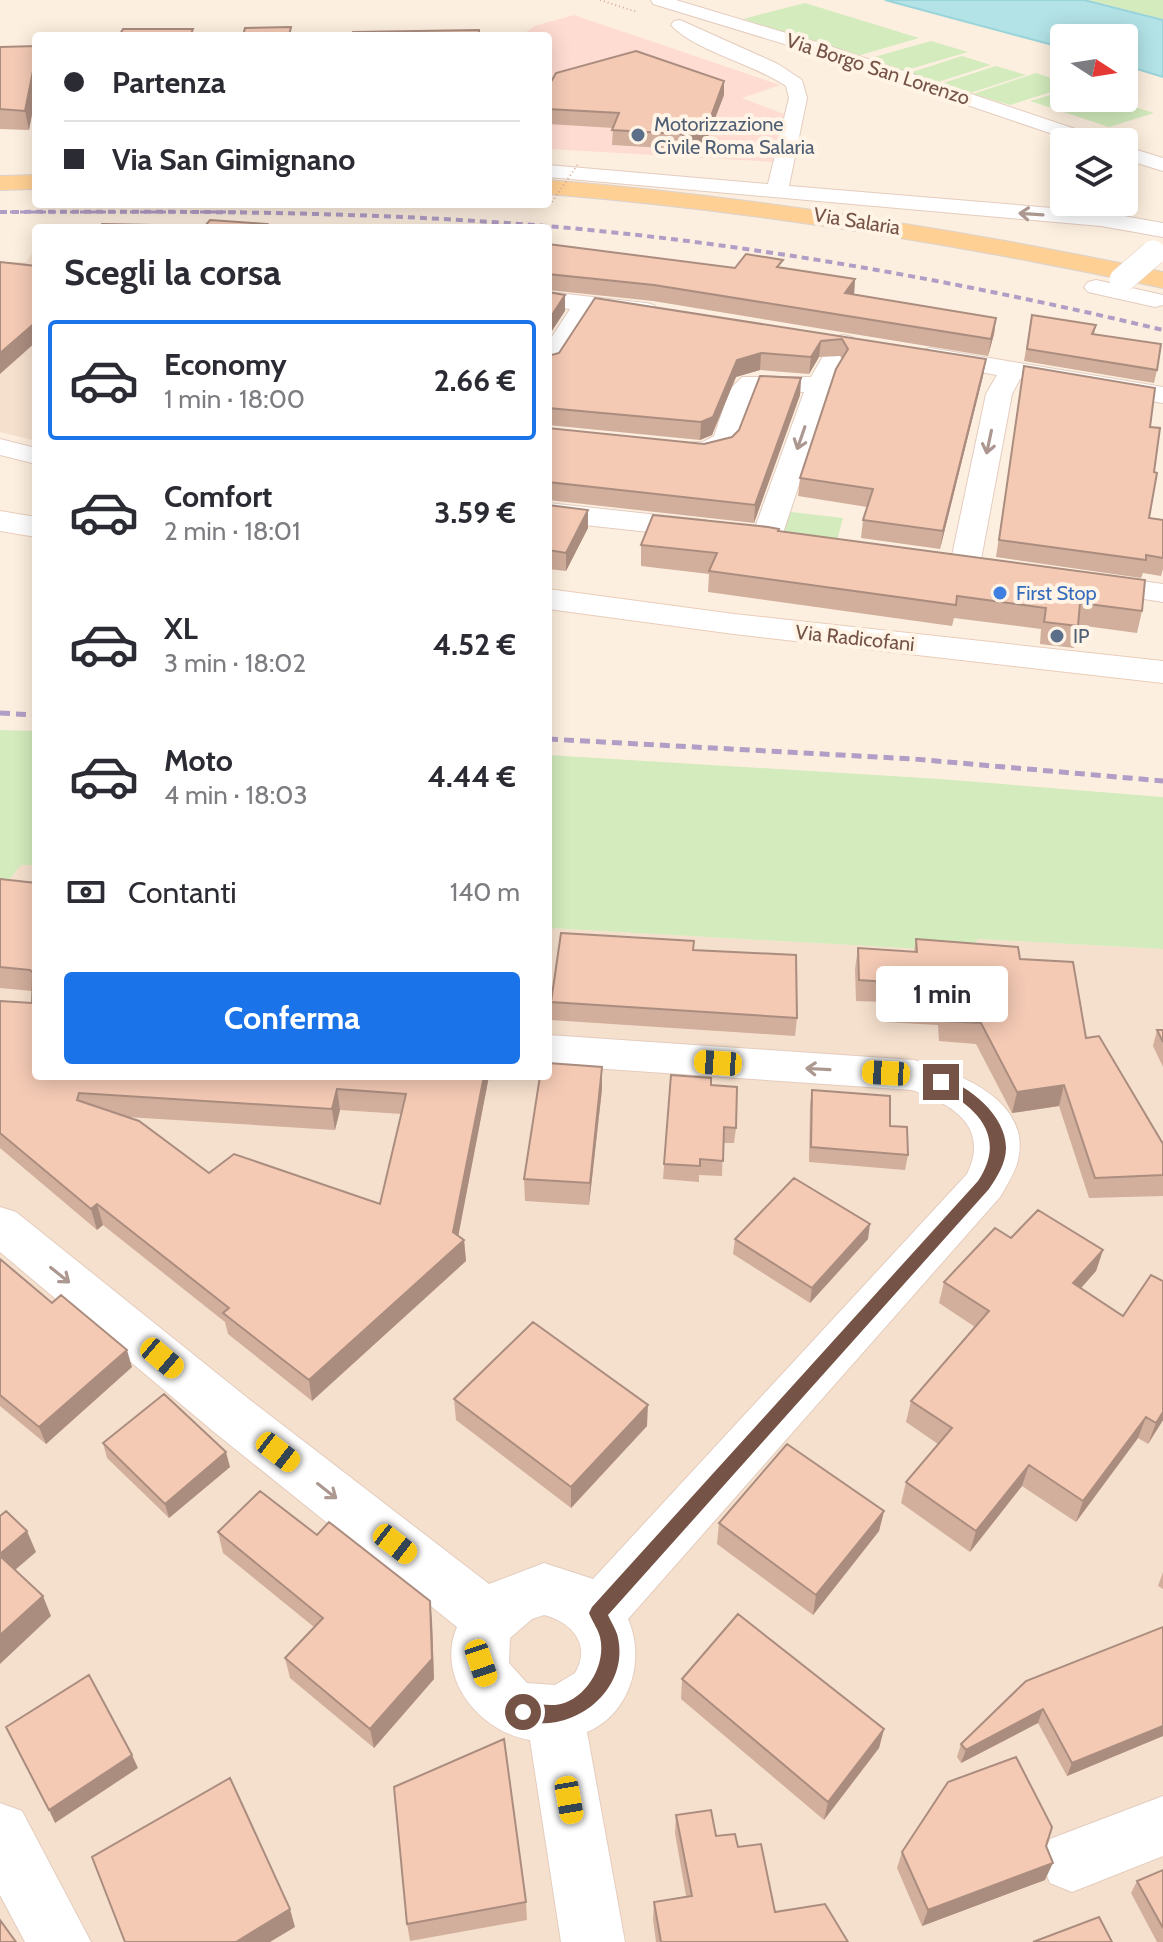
<!DOCTYPE html>
<html lang="it">
<head>
<meta charset="utf-8">
<style>
  body { margin:0; font-family:Cabin,sans-serif; background:#f2f2f3; color:#2b2b33; height:100vh; display:flex; flex-direction:column; font-size:30px; white-space:nowrap }
  * { box-sizing:border-box; margin:0 }
  p { font-size:26px; color:#7c7c81 }
  .icon { flex:none; width:44px; height:44px; fill:none; stroke:currentColor; stroke-width:2; stroke-linecap:round; stroke-linejoin:round }
  .map { position:relative; flex:1; overflow:hidden }
  .side { position:absolute; left:32px; top:224px; width:520px; height:856px; display:flex; flex-direction:column; background:#fff; border-radius:8px; box-shadow:0 4px 20px #0003 }
  .side>* { flex:none }
  .top-card { position:absolute; left:32px; top:32px; width:520px; height:176px; border-radius:8px; box-shadow:0 4px 20px #0003; display:grid; align-content:center; height:176px; padding:0 32px; background:#fff }
  .needle { width:52px; rotate:102deg }
  .fabs { position:absolute; left:1050px; top:24px; display:grid; gap:16px }
  .fabs a { display:grid; place-items:center; width:88px; height:88px; border-radius:8px; background:#fff; box-shadow:0 4px 20px #0003; font-size:40px }
  .end { position:absolute; width:36px; height:36px; margin:-18px; border:10px solid #755346; background:#fff; box-shadow:0 0 0 4px #fff }
  .from { border-radius:50% }
  .bubble { position:absolute; height:56px; border-radius:8px; background:#fff; box-shadow:0 4px 20px #0003; font-size:26px; font-weight:700; line-height:56px; text-align:center }
  .car { position:absolute; width:24px; height:48px; margin:-24px -12px; border-radius:10px; box-shadow:0 0 6px 2px #0007; background:linear-gradient(#f5c518 24%,#345 0 40%,#f5c518 0 76%,#345 0 86%,#f5c518 0) }
  .top-card b { display:flex; align-items:center; gap:28px; height:76px; font-size:30px }
  .top-card b+b { border-top:2px solid #e1e1e2 }
  .top-card i { width:20px; height:20px; background:#2b2b33 }
  ul { padding:0; list-style:none }
  li { display:flex; align-items:center; gap:24px; height:120px; margin:0 16px 12px; padding:0 16px; border:4px solid transparent; border-radius:8px }
  li div { flex:1 }
  li b { display:block; font-size:30px }
  li em { font-style:normal; font-weight:700 }
  li.current { border-color:#1a73e8 }
  li>.icon { width:72px; height:72px; stroke-width:1.5 }
  h2 { padding:0 32px; font-size:36px; line-height:96px }
  .pay { display:flex; align-items:center; gap:20px; height:88px; padding:0 32px; font-size:30px }
  .pay p { margin-inline-start:auto }
  .button { display:flex; gap:16px; margin-top:auto; padding:16px 32px }
  .button a { flex:1; height:92px; border-radius:8px; background:#1a73e8; color:#fff; font-size:32px; font-weight:700; line-height:92px; text-align:center }
  .map>svg:first-child { display:block }
</style>
</head>
<body>
<div class="map">
<svg width="1163" height="1942" viewBox="0 0 1163 1942">
  <rect width="100%" height="100%" fill="#fdefdf"/>
  <path fill="#f5e0cd" d="M36,248V441L0,432V262H26Z
    M21,865H36V1076H548V928L974,952L977,939L1163,949V1942H0V879L9,880Z"/>
  <path fill="#ffdcd2" d="M574,15L780,85L742,98L784,114L775,162L548,149V36H521L534,26Z"/>
  <path fill="#d3ebbd" d="M1088,0H1163V19Z
    M805,3L919,38L857,56L743,19Z
    M931,41L968,52L903,71L867,59Z
    M962,56L991,65L938,82L909,73Z
    M996,66L1026,75L970,93L940,84Z
    M1036,73L1064,82V88L1010,105L973,94Z
    M1064,91V98H1107L1154,113L1109,127L1030,101Z
    M783,511L843,518L837,540L776,532Z
    M0,730L36,731V865H21L9,880L0,879Z
    M548,755L940,779L1163,797V949L977,939L975,952L548,928Z"/>
  <path fill="#b3e3e7" stroke="#99d4da" stroke-width="2" d="M885,0H1084L1163,20V77L1124,65V38H1064V48Z"/>
  <g fill="none" stroke-linecap="round" stroke-linejoin="round">
    <g stroke="#e4ccbe" stroke-width="2">
      <path id="street" d="M651,0H676L829,46L1102,138L1105,142H1076L817,54L653,4Z
        M680,20L778,64L802,80L807,98L789,186L1101,212L1163,223V237L1101,226L548,177V165L768,184L789,98L786,86C754,64 695,51 671,25L674,21Z
        M1124,146L1163,158V171L1124,159Z
        M1096,280L1163,295V305L1155,307L1088,292L1084,287L1088,282Z
        M548,292L646,303L654,305L658,310L654,315L646,317L593,311L557,368L548,371V343L570,309L548,306Z
        M843,335L852,337L855,342L832,385L782,536L777,542L767,545L757,542L752,536L804,392L757,390C748,405 747,423 740,439C729,463 689,461 668,456L664,450L668,444L703,442L714,436L730,389L742,377H811L834,337Z
        M930,348L1163,387V403L1020,379L1012,394L980,565L976,571L965,574L954,571L950,565L986,394L997,375L921,361L917,356L921,351Z
        M0,439L36,448V464L0,455Z
        M548,503L704,520L714,523L719,529L714,535L704,538L548,521Z
        M1092,574L1163,584V602L1081,589L1077,583L1081,577Z
        M548,1035L914,1060C959,1073 1035,1101 1017,1164C1013,1175 1006,1187 1000,1197L628,1619C646,1660 630,1714 587,1732L625,1942H561L530,1740C480,1732 435,1678 457,1627L214,1432L0,1252V1207L16,1212L250,1400L489,1584L544,1563L593,1579L967,1174C990,1127 953,1104 912,1090L548,1065ZM544,1615C571,1622 592,1644 575,1673L555,1685L527,1683L509,1663L510,1638L532,1619Z
        M1163,1796V1856L1072,1892L1050,1883L1041,1861L1050,1839Z
        M0,1803L22,1811L91,1942H25L0,1895Z"/>
    </g>
    <g stroke="#e9cdba" stroke-width="2">
      <path id="secondary" d="M0,511L36,517V537L0,531Z
        M548,589L734,614L1163,661V683L734,634L548,609Z"/>
    </g>
    <g stroke="#dbd2cf" stroke-width="2">
      <path id="primary" d="M36,175V189L0,190V176Z
        M548,180C755,197 959,229 1163,272V288C959,244 756,211 548,194Z"/>
    </g>
    <path stroke="#d8ad99" stroke-width="2" stroke-dasharray="1 3" stroke-linecap="butt" d="M600,0L637,12"/>
    <use href="#street" fill="#fff" fill-rule="evenodd"/>
    <use href="#secondary" fill="#fff" fill-rule="evenodd"/>
    <use href="#primary" fill="#ffd094" fill-rule="evenodd"/>
    <path stroke="#b19ec6" stroke-width="3" stroke-dasharray="6 4" stroke-linecap="butt" d="M0,212H242"/>
    <path stroke="#b19ec6" stroke-width="4" stroke-dasharray="7 5" stroke-linecap="butt" d="M0,212C193,211 387,211 580,229C777,248 971,284 1163,330"/>
    <path stroke="#b19ec6" stroke-width="5" stroke-dasharray="10 6" stroke-linecap="butt" d="M0,713L36,715
      M548,739L914,759L1163,781"/>
    <g stroke="#e4ccbe" stroke-width="26" stroke-linecap="butt">
      <path id="street-bridge" d="M1122,280L1153,253"/>
    </g>
    <path stroke="#d8ad99" stroke-width="2" stroke-dasharray="1 3" stroke-linecap="butt" d="M552,202L578,164"/>
    <use href="#street-bridge" stroke="#fff" stroke-width="25"/>
  </g>
  <path fill="#d2ae9c" fill-rule="evenodd" d="M36,46V93L29,130L0,129V47Z
    M724,81V95L706,142L682,149L612,145L613,128L548,124V87Z
    M548,244L735,268H782L855,279L854,295L996,318L994,334L988,356L653,301L548,290Z
    M595,298L986,359L983,376L940,549L861,538L863,520L867,507L798,496L800,478L842,359L840,356L819,357L809,374L760,370L736,377L712,435L700,440L548,425V356L559,353Z
    M1032,315L1096,325L1094,335L1157,370L1154,383L1024,361Z
    M801,378L800,395L754,523L548,500V428L704,444L732,437Z
    M1022,382L1150,427L1154,472L1149,518L1163,520V569L1161,576L1143,573L1141,578L996,557Z
    M548,505L588,528L566,571L548,569Z
    M779,529V531L1142,611L1137,633L1078,625L1074,648L1040,644L1041,629L954,618L952,626L708,592L709,574L641,566V545Z
    M0,879L36,883V1076H489L458,1235L464,1240L466,1261L312,1401L228,1334L225,1322L103,1225L97,1230L0,1148V1001L32,1003V991L0,988ZM340,1110L402,1114L380,1204L209,1173L127,1117L335,1130Z
    M916,939L1020,959L1086,1038L1163,1144V1196L1089,1198L1059,1106L1012,1113L976,1044L939,1041L938,1025L884,1022V1002L856,1001L855,969L858,948L914,952Z
    M693,950L797,1018L795,1036L551,1020V1002Z
    M1157,1030L1163,1042V1067L1153,1046Z
    M671,1075L711,1085L736,1128L734,1143H723L722,1176L699,1175V1182L663,1179Z
    M602,1089L589,1205L525,1201L524,1179Z
    M812,1090L890,1126L908,1155L905,1170L809,1162L810,1105Z
    M1011,1238L1103,1250L1096,1271L1081,1288L1123,1316L1163,1281V1420L1148,1444L1138,1438L1076,1522L1022,1486L970,1552L901,1503L906,1482L938,1444L906,1422L911,1401L975,1327L939,1303L944,1282Z
    M735,1239H868L810,1303L733,1254Z
    M0,1259L52,1303L132,1367L46,1444L0,1406Z
    M454,1399L647,1426L571,1508L456,1420Z
    M103,1443L230,1467L169,1518L107,1458Z
    M884,1511L879,1531L813,1615L717,1544L719,1523Z
    M218,1532L317,1535L432,1621L434,1679L374,1748L290,1678L285,1658L314,1627L223,1553Z
    M1163,1572V1589L1158,1586Z
    M1163,1627V1736L1067,1776L1038,1723L961,1763L957,1757L961,1744Z
    M682,1679L884,1729L879,1748L824,1820L681,1699Z
    M676,1815L738,1847L775,1912L848,1942H656L653,1919L654,1902L686,1896L675,1833Z
    M1046,1846L1045,1880L922,1926L897,1868L902,1852Z
    M1163,1870V1942H1157L1131,1893L1137,1881Z
    M526,1902L527,1920L410,1941L407,1924Z"/>
  <path fill="#ab8d7f" d="M36,56V93L29,130L25,111Z
    M724,81V95L706,142L682,149V134Z
    M855,279L854,295L845,293Z
    M565,295V311L548,337V321Z
    M996,318L994,334L988,356L991,339Z
    M36,322V342L0,374V353Z
    M821,341L819,357L809,374L811,357Z
    M761,353L760,370L736,377L712,435L700,440L701,422L737,360Z
    M986,359L983,376L940,549L943,531Z
    M801,378L800,395L754,523L755,505Z
    M588,510V528L566,571V553Z
    M602,1067V1089L589,1205L590,1183Z
    M484,1076H489L456,1248L464,1240L466,1261L312,1401L309,1380L453,1232Z
    M1064,1085L1059,1106L1012,1113L1017,1092Z
    M337,1089L340,1110L335,1130L332,1109Z
    M97,1204L103,1225L97,1230L91,1209Z
    M870,1224L868,1239L810,1303L812,1288Z
    M1103,1250L1096,1271L1066,1305L1073,1283Z
    M127,1350L132,1367L46,1444L39,1427Z
    M648,1405L647,1426L571,1508V1487Z
    M1163,1412V1420L1148,1444L1156,1423Z
    M1146,1417L1138,1438L1076,1522L1083,1501Z
    M226,1452L230,1467L169,1518L165,1504Z
    M1029,1465L1022,1486L970,1552L976,1531Z
    M884,1511L879,1531L813,1615L816,1595Z
    M27,1531L36,1552L8,1576L0,1554Z
    M43,1596L51,1616L0,1664V1635Z
    M430,1601L432,1621L434,1679L374,1748L370,1729Z
    M1043,1709L1038,1723L961,1763L966,1750Z
    M1163,1726V1736L1067,1776L1072,1763Z
    M884,1729L879,1748L824,1820L828,1802Z
    M132,1755L138,1768L55,1823L49,1810Z
    M1053,1863L1045,1880L922,1926L928,1910Z
    M290,1909L295,1927L270,1942H236Z"/>
  <path fill="#f4cab5" stroke="#ab8d7f" stroke-width="2" fill-rule="evenodd" d="M291,27L289,36H243L245,28Z
    M123,29H193L190,36H119Z
    M479,30V36H352L353,32Z
    M36,46V56L25,111L0,109V47Z
    M636,51L724,81L707,127L682,134L612,130L619,113L548,109V87L556,73Z
    M210,220L267,224L263,228H99L102,224L205,226Z
    M548,244L735,268L746,254L783,260L777,267L855,279L845,293L996,318L991,339L654,285L548,274Z
    M0,262L36,266V322L0,353Z
    M548,292L565,295L548,321Z
    M595,298L986,359L943,531L863,520L873,489L800,478L836,369L848,349L842,339L821,341L811,357L761,353L737,360L713,417L701,422L548,408V356L559,353Z
    M1032,315L1096,325L1092,334L1161,344L1157,370L1027,349Z
    M1024,366L1155,388L1150,427L1160,428L1154,472L1157,473L1149,518L1163,520V558L1146,555V560L999,540Z
    M760,376L801,378L755,505L548,482V428L704,444L732,437L739,430Z
    M548,505L588,510L566,553L548,550Z
    M653,515L768,527L779,529L778,531L1145,580L1142,611L1080,603L1078,626L1044,622L1046,608L957,596L956,605L709,571L717,553L641,545Z
    M0,879L36,883V1076H484L453,1232L464,1240L309,1380L223,1313L229,1308L97,1204L91,1209L0,1133V1001L32,1003L33,973L30,970L0,967ZM337,1089L406,1094L380,1204L234,1154L209,1173L139,1121L77,1100L79,1093L332,1109Z
    M561,933L694,941L693,950L796,955L797,1018L551,1002Z
    M916,939L1018,947L1020,959L1073,962L1086,1038L1099,1036L1163,1144V1175L1095,1178L1064,1085L1017,1092L981,1023L943,1021L942,1004L888,1001L887,982L859,980L858,948L917,952Z
    M1157,1030H1163V1042Z
    M548,1063L602,1067L590,1183L524,1179L540,1076H548Z
    M671,1075L711,1078V1085L737,1087L736,1128L724,1127L723,1161L700,1159V1166L664,1164Z
    M812,1090L890,1096V1126L907,1127L908,1155L811,1147Z
    M794,1178L870,1224L812,1288L735,1239Z
    M1038,1210L1103,1250L1073,1283L1123,1316L1151,1275L1163,1281V1412L1156,1423L1146,1417L1083,1501L1029,1465L976,1531L906,1482L952,1428L911,1401L989,1311L944,1282L995,1228L1011,1238Z
    M0,1259L52,1303L61,1295L127,1350L39,1427L0,1395Z
    M533,1322L648,1405L571,1487L454,1399Z
    M164,1394L226,1452L165,1504L103,1443Z
    M787,1444L884,1511L816,1595L719,1523Z
    M260,1491L317,1535L329,1522L430,1601L432,1659L370,1729L285,1658L323,1618L218,1532Z
    M6,1511L27,1531L0,1554V1516Z
    M0,1556L43,1596L0,1635Z
    M738,1614L884,1729L828,1802L682,1679Z
    M1163,1627V1726L1072,1763L1043,1709L966,1750L961,1744L1026,1681Z
    M89,1675L132,1755L49,1810L6,1727Z
    M504,1739L526,1902L407,1924L394,1787Z
    M1016,1757L1052,1827L1046,1846L1053,1863L928,1910L902,1852L948,1782Z
    M230,1778L290,1909L236,1942H125L92,1857Z
    M711,1810L716,1836L735,1834L738,1847L761,1844L775,1912L825,1904L848,1942H661L654,1902L692,1896L676,1815Z
    M1163,1870V1928L1137,1881Z
    M1099,1917L1112,1942H1033Z
    M0,1920L16,1942H0Z"/>
  <defs><path id="oneway-shaft" d="M-6 0H5M1.5-3L5.5 0L1.5 3" fill="none" stroke-width="1.6" stroke-linecap="round" stroke-linejoin="round" transform="scale(2)"/></defs>
  <g stroke="#ac9890">
    <use href="#oneway-shaft" transform="translate(1031 214) rotate(-176)"/>
    <use href="#oneway-shaft" transform="translate(801 438) rotate(109)"/>
    <use href="#oneway-shaft" transform="translate(989 442) rotate(102)"/>
    <use href="#oneway-shaft" transform="translate(818 1069) rotate(-177)"/>
    <use href="#oneway-shaft" transform="translate(60 1275) rotate(39)"/>
    <use href="#oneway-shaft" transform="translate(327 1491) rotate(38)"/>
  </g>
  <path fill="#755346" d="M941,1077C969,1086 1006,1115 1006,1148C1006,1163 997,1177 989,1189L608,1615C611,1622 617,1631 618,1638C630,1694 566,1739 516,1718L514,1712L516,1705C529,1700 541,1706 555,1705C585,1702 607,1665 600,1637C598,1629 592,1621 589,1613L592,1607L978,1181C1008,1136 976,1106 936,1086L934,1082Z"/>
  <g fill="#5c6f8a" stroke="#fff4e6" stroke-width="3">
    <circle cx="638" cy="135" r="8"/>
    <circle cx="1057" cy="636" r="8"/>
  </g>
  <circle fill="#3f7fe0" stroke="#fff4e6" stroke-width="3" cx="1000" cy="593" r="8"/>
  <g text-anchor="middle" dominant-baseline="central" stroke-width="8" stroke-linejoin="round" paint-order="stroke">
    <g font-size="20" fill="#755346" stroke="#fff4e6">
      <text transform="translate(878 69) rotate(18)">Via Borgo San Lorenzo</text>
      <text transform="translate(857 221) rotate(9)">Via Salaria</text>
      <text transform="translate(855 638) rotate(6)">Via Radicofani</text>
    </g>
    <g font-size="20" fill="#4e5e75" stroke="#fff4e6" text-anchor="start">
      <text x="654" y="124">Motorizzazione<tspan x="654" dy="23">Civile Roma Salaria</tspan></text>
      <text x="1073" y="636">IP</text>
    </g>
    <g font-size="20" fill="#366cbe" stroke="#fff4e6" text-anchor="start">
      <text x="1016" y="593">First Stop</text>
    </g>
  </g>
</svg>
<div class="fabs">
<a><svg class="needle" viewBox="-14 -14 28 28"><path d="M0-13l5 13h-10z" fill="#e53935"/><path d="M0 13l5-13h-10z" fill="#7c7c81"/></svg></a>
<a><svg class="icon" aria-label="layers" viewBox="0 0 24 24"><path d="M12 4l9 5-9 5-9-5zM3 14l9 5 9-5"/></svg></a>
</div>
<i class="end from" style="left:523px;top:1712px"></i>
<i class="end" style="left:941px;top:1082px"></i>
<div class="bubble" style="left:876px;top:966px;width:132px">1 min</div>
<i class="car" style="left:718px;top:1063px;rotate:274deg"></i>
<i class="car" style="left:886px;top:1073px;rotate:273deg"></i>
<i class="car" style="left:162px;top:1358px;rotate:130deg"></i>
<i class="car" style="left:278px;top:1452px;rotate:128deg"></i>
<i class="car" style="left:395px;top:1544px;rotate:128deg"></i>
<i class="car" style="left:481px;top:1663px;rotate:161deg"></i>
<i class="car" style="left:569px;top:1800px;rotate:170deg"></i>
<div class="top-card">
<b><i class="from"></i>Partenza</b>
<b><i></i>Via San Gimignano</b>
</div>
<section class="side">
<h2>Scegli la corsa</h2>
<ul>
<li class="current"><svg class="icon" aria-label="car" viewBox="0 0 24 24"><path d="M5 17H2v-5l4-1 3-4h7l3 4 3 1v5h-3M9 17h6M6 11h13"/><circle cx="7" cy="17" r="2"/><circle cx="17" cy="17" r="2"/></svg><div><b>Economy</b><p>1 min · 18:00</p></div><em>2.66 €</em></li>
<li><svg class="icon" aria-label="car" viewBox="0 0 24 24"><path d="M5 17H2v-5l4-1 3-4h7l3 4 3 1v5h-3M9 17h6M6 11h13"/><circle cx="7" cy="17" r="2"/><circle cx="17" cy="17" r="2"/></svg><div><b>Comfort</b><p>2 min · 18:01</p></div><em>3.59 €</em></li>
<li><svg class="icon" aria-label="car" viewBox="0 0 24 24"><path d="M5 17H2v-5l4-1 3-4h7l3 4 3 1v5h-3M9 17h6M6 11h13"/><circle cx="7" cy="17" r="2"/><circle cx="17" cy="17" r="2"/></svg><div><b>XL</b><p>3 min · 18:02</p></div><em>4.52 €</em></li>
<li><svg class="icon" aria-label="car" viewBox="0 0 24 24"><path d="M5 17H2v-5l4-1 3-4h7l3 4 3 1v5h-3M9 17h6M6 11h13"/><circle cx="7" cy="17" r="2"/><circle cx="17" cy="17" r="2"/></svg><div><b>Moto</b><p>4 min · 18:03</p></div><em>4.44 €</em></li>
</ul>
<div class="pay"><svg class="icon" aria-label="cash" viewBox="0 0 24 24"><path d="M3 7h18v10H3z"/><circle cx="12" cy="12" r="2"/></svg>Contanti<p>140 m</p></div>
<div class="button"><a>Conferma</a></div>
</section>
</div>
</body>
</html>
